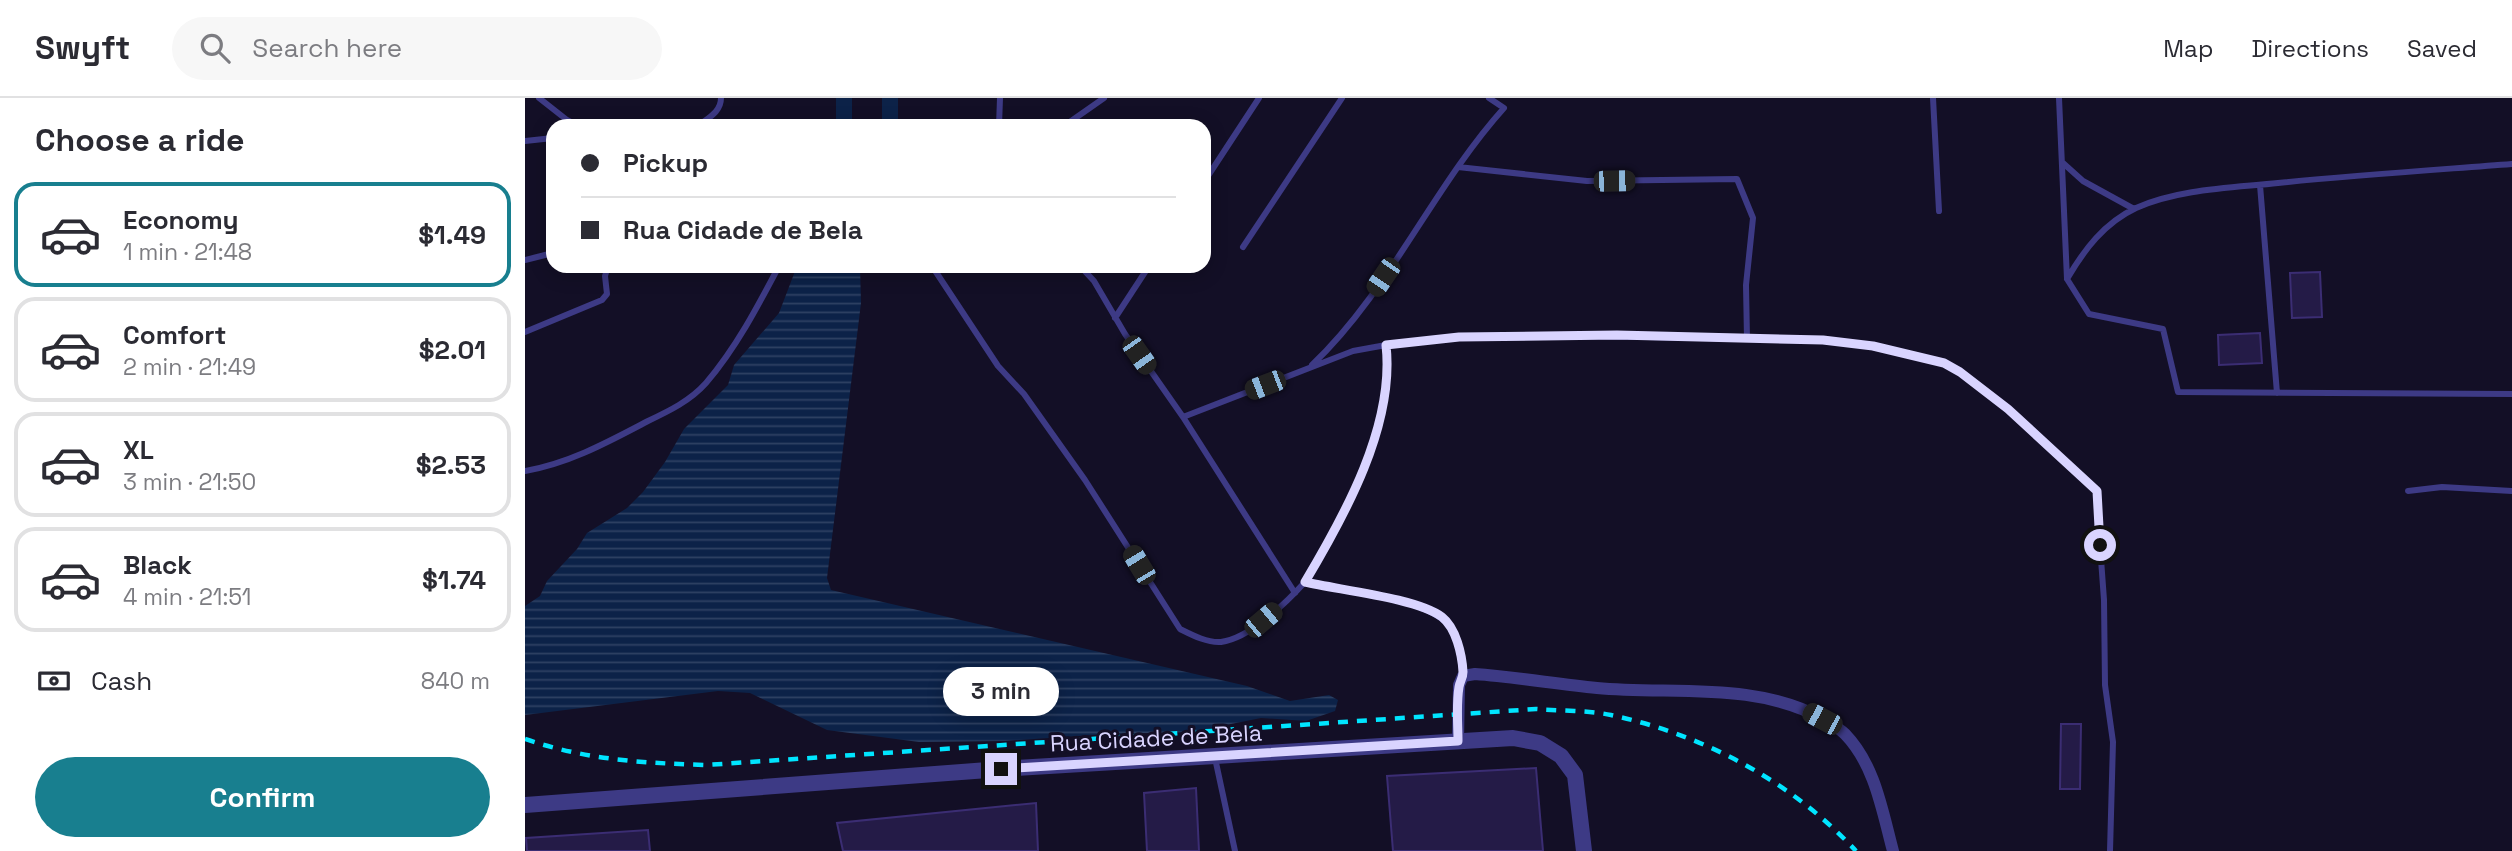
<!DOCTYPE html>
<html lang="en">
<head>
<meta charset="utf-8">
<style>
  body { margin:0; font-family:"Space Grotesk",sans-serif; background:#f7f7f7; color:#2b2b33; height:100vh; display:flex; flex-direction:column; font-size:26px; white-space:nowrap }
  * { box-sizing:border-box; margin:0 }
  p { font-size:23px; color:#7c7c81 }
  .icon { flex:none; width:38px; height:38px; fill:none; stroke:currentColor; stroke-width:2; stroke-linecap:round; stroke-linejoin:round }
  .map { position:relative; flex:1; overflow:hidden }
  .panel { display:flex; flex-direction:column; background:#fff; width:525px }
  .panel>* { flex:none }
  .hud { position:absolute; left:21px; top:21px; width:665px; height:154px; border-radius:21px; box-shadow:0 4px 18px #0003; display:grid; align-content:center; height:154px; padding:0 35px; background:#fff }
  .end { position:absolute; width:32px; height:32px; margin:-16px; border:9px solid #d9d4ff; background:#111; box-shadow:0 0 0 4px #111 }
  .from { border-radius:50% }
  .bubble { position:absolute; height:49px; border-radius:24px; background:#fff; box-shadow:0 4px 18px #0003; font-size:23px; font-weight:800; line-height:49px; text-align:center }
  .car { position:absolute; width:21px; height:42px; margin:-21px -10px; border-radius:9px; box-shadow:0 0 5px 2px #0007; background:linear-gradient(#222 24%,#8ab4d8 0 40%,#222 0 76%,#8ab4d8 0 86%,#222 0) }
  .hud b { display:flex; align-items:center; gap:24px; height:66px; font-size:26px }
  .hud b+b { border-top:2px solid #e1e1e2 }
  .hud i { width:18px; height:18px; background:#2b2b33 }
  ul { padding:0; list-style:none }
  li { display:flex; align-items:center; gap:21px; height:105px; margin:0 14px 10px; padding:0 21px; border:4px solid #e1e1e2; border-radius:21px }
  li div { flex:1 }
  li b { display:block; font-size:26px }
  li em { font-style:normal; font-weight:800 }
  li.current { border-color:#187f8f }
  li>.icon { width:63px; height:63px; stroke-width:1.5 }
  h2 { padding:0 35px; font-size:32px; line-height:84px }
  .pay { display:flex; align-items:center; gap:18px; height:77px; padding:0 35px; font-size:26px }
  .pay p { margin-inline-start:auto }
  .primary-button { display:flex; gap:14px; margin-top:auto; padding:14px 35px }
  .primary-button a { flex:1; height:80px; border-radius:42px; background:#187f8f; color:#fff; font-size:28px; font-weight:800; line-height:80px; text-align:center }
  header { display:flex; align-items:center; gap:42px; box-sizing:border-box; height:98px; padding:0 35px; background:#fff; border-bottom:2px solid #e1e1e2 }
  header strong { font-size:33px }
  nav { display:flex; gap:38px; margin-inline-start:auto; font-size:24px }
  .search { width:490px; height:63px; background:#f7f7f7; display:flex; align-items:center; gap:18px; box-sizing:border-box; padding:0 24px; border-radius:38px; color:#7c7c81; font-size:26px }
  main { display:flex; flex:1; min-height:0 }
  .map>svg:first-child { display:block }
</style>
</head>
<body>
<header>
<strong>Swyft</strong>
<div class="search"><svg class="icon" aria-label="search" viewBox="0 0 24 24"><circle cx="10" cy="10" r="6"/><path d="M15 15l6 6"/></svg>Search here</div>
<nav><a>Map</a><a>Directions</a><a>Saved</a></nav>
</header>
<main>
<section class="panel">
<h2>Choose a ride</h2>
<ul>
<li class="current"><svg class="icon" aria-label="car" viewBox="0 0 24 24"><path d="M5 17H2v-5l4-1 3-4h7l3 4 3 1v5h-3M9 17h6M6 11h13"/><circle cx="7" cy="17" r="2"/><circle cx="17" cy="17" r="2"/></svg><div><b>Economy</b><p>1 min · 21:48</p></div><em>$1.49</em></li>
<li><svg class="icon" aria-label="car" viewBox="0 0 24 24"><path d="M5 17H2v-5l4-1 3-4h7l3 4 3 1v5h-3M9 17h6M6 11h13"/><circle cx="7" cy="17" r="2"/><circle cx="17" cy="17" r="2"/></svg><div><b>Comfort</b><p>2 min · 21:49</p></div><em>$2.01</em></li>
<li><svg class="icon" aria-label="car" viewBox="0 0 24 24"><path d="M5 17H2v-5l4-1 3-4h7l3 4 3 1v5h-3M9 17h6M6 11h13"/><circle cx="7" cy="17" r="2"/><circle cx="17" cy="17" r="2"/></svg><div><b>XL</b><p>3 min · 21:50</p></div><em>$2.53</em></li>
<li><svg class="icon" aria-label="car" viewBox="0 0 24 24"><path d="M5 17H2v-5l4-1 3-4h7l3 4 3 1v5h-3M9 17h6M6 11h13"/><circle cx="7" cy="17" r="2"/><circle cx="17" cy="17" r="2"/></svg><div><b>Black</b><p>4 min · 21:51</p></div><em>$1.74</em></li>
</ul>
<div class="pay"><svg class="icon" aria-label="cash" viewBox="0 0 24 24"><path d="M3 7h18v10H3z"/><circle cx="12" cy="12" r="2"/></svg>Cash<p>840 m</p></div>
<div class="primary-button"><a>Confirm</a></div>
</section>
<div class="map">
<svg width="1987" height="753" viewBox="0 0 1987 753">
  <defs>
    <pattern id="water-rules" width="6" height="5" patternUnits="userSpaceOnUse" patternTransform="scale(1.75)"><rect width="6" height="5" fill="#0c2248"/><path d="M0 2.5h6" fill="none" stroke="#2f4163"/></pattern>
  </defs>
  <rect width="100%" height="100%" fill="#130f26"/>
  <path fill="url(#water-rules)" d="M272,168H335L336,205L302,480L306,492L722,588L765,603L804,597L813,602L810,613L781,623L736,620L666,634L582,636L480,643L394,644L302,632L225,595L193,593L0,617V508L15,498L22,483L52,451L62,435L102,410L118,394L140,364L159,331L203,287L209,267L254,215Z"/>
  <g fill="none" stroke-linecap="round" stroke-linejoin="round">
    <path stroke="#0c2248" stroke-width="16" d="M365,0V28
      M319,28V0"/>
  </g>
  <path fill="#241b47" stroke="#3b2d73" stroke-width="2" d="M1795,174L1797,219L1767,220L1765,175Z
    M1735,235L1737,265L1694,267L1693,237Z
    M1536,626H1556L1555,691H1535Z
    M1011,670L1018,753H868L862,678Z
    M671,690L674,753H622L619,695Z
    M511,705L513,753H318L312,725Z
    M123,732L125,753H2L1,740Z"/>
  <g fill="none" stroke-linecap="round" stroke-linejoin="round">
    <path stroke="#3d3a85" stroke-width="6" d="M14,0L42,22L53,28
      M1408,0L1414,113
      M1534,0L1542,181L1564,216L1638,231L1653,294L1987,296
      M173,28C183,20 196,14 196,0
      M474,28L475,0
      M539,28L579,0
      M0,43L28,40
      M1538,65L1558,83L1609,111
      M933,69L1062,83L1212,81L1228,120L1221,187L1222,241
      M679,84L734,0
      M1735,87L1752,295
      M718,149L817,0
      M0,162L28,155
      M407,168L473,268L499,296L560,382L655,531C667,537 682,545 696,544C725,540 761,505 780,484C813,491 910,501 926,531C934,545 936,562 938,578
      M555,168L569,183L600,236L658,319L828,253L861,247L935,239L1004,237L1298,242L1348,248L1419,265L1435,274L1483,311L1571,393L1579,502L1580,587L1588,644L1585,753
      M1542,181C1559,152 1579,125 1611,110C1654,91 1706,90 1753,85C1831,77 1909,72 1987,66
      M590,220L624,168
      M0,234L77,202L82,196L80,178L83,168
      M787,267C864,194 908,89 979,10L964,0
      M658,319L770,495
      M0,373C45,365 83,344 123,323C144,313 165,303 181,285C211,250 233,208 254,168
      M1883,393L1917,389L1987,393
      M780,484C820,416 870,328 861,247
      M690,660L710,753"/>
    <path stroke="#3d3a85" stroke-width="12" d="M933,644L934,587L938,578L950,576C991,579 1031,586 1072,590C1147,597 1230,583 1298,621C1305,625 1314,630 1320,636C1350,667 1357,712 1368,753"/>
    <path stroke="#3d3a85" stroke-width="16" d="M0,707L476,671L988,640L1015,645L1036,658L1050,677L1059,753"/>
    <path stroke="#00e5ff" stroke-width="4.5" stroke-dasharray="10 9" stroke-linecap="butt" d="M0,641C62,662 117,665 181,667L1011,611C1035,613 1062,612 1086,617C1179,637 1266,683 1331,753"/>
  </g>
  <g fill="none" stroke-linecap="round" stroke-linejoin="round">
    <path stroke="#d9d4ff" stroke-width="9" d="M476,671L933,643C933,626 931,607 934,589C935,583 938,580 938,574C937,556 931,530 917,519C892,500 814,492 780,484C820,417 870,327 861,247L934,239L1092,237L1298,242L1348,248L1419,265L1435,274L1483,311L1572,393L1575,447"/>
  </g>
  <g text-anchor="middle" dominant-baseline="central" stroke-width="6" stroke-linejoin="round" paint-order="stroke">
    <g font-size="23" fill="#d9d4ff" stroke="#130f26">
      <text transform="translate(631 640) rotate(-3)">Rua Cidade de Bela</text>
    </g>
  </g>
</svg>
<i class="end from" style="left:1575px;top:447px"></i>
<i class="end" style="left:476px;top:671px"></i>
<div class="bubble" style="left:418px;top:569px;width:116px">3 min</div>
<i class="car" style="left:1089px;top:83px;rotate:89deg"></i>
<i class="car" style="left:858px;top:179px;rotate:214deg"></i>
<i class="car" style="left:614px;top:257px;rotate:145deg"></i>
<i class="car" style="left:740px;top:287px;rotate:249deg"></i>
<i class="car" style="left:614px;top:467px;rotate:329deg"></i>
<i class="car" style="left:738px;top:522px;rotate:50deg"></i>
<i class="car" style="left:1297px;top:621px;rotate:298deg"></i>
<div class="hud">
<b><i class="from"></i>Pickup</b>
<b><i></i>Rua Cidade de Bela</b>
</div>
</div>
</main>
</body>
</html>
